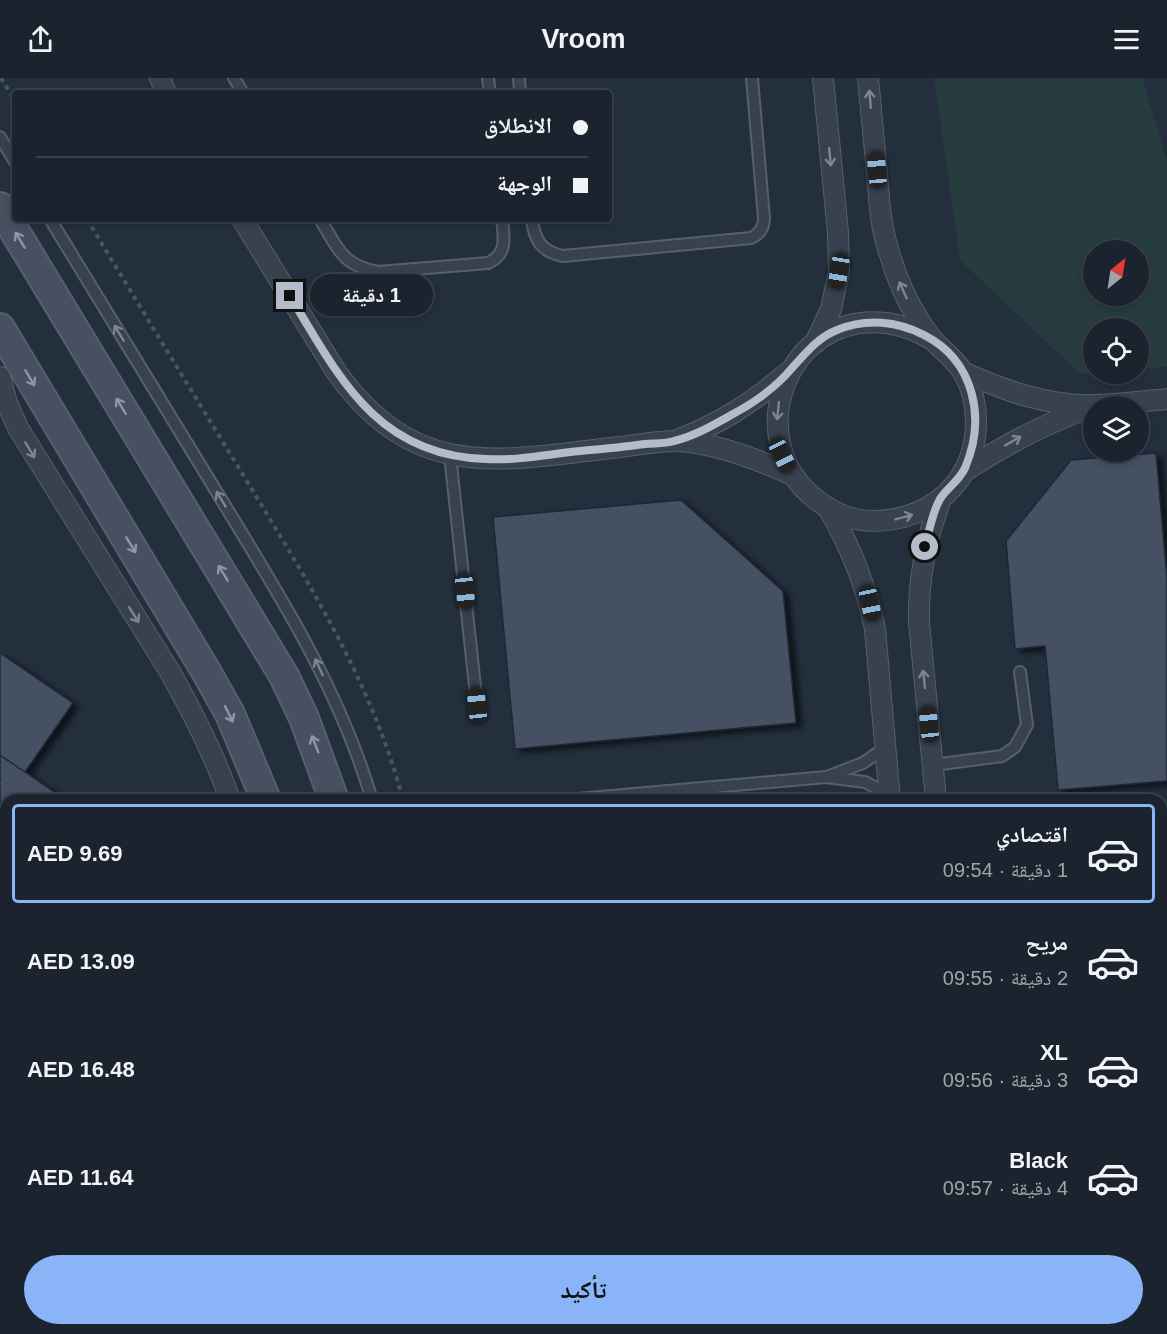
<!DOCTYPE html>
<html lang="ar">
<head>
<meta charset="utf-8">
<style>
  body { margin:0; font-family:Helvetica,"Noto Naskh Arabic",sans-serif; background:#242b36; color:#f1f3f6; direction:rtl; height:100vh; display:flex; flex-direction:column; font-size:22px; white-space:nowrap }
  * { box-sizing:border-box; margin:0 }
  p { font-size:20px; color:#a0a4aa }
  .icon { flex:none; width:33px; height:33px; fill:none; stroke:currentColor; stroke-width:2; stroke-linecap:round; stroke-linejoin:round }
  .map { position:relative; flex:1; overflow:hidden; direction:ltr }
  .details { position:absolute; left:0px; top:716px; width:1167px; height:542px; display:flex; flex-direction:column; background:#1b232e; border-radius:18px 18px 0 0; box-shadow:0 3px 9px #0003,0 0 0 2px #39404a; direction:rtl }
  .details>* { flex:none }
  .top-card { position:absolute; left:12px; top:12px; width:600px; height:132px; border-radius:6px; box-shadow:0 3px 9px #0003,0 0 0 2px #39404a; direction:rtl; display:grid; align-content:center; height:132px; padding:0 24px; background:#1b232e }
  .needle { width:39px; rotate:30deg }
  .tools { position:absolute; left:1083px; top:162px; display:grid; gap:12px }
  .tools a { display:grid; place-items:center; width:66px; height:66px; border-radius:50%; background:#1b232e; box-shadow:0 3px 9px #0003,0 0 0 2px #39404a; font-size:30px }
  .end { position:absolute; width:27px; height:27px; margin:-14px; border:8px solid #b4bcc9; background:#111; box-shadow:0 0 0 3px #111 }
  .from { border-radius:50% }
  .bubble { position:absolute; height:42px; border-radius:21px; background:#1b232e; box-shadow:0 3px 9px #0003,0 0 0 2px #39404a; font-size:20px; font-weight:700; line-height:42px; text-align:center; direction:rtl }
  .car { position:absolute; width:18px; height:36px; margin:-18px -9px; border-radius:8px; box-shadow:0 0 4px 2px #0007; background:linear-gradient(#222 24%,#8ab4d8 0 40%,#222 0 76%,#8ab4d8 0 86%,#222 0) }
  .top-card b { display:flex; align-items:center; gap:21px; height:57px; font-size:22px }
  .top-card b+b { border-top:2px solid #39404a }
  .top-card i { width:15px; height:15px; background:#f1f3f6 }
  ul { padding:10px 0 0; list-style:none }
  li { display:flex; align-items:center; gap:18px; height:99px; margin:0 12px 9px; padding:0 12px; border:3px solid transparent; border-radius:6px }
  li div { flex:1 }
  li b { display:block; font-size:22px }
  li em { font-style:normal; font-weight:700 }
  li.active { border-color:#8ab4f8 }
  li>.icon { width:54px; height:54px; stroke-width:1.5 }
  .action { display:flex; gap:12px; margin-top:auto; padding:12px 24px }
  .action a { flex:1; height:69px; border-radius:36px; background:#8ab4f8; color:#111; font-size:24px; font-weight:700; line-height:69px; text-align:center }
  header { display:flex; justify-content:space-between; align-items:center; height:78px; padding:0 24px; background:#1b232e; font-size:27px; font-weight:700 }
  .map>svg:first-child { display:block }
</style>
</head>
<body>
<header><svg class="icon" aria-label="menu" viewBox="0 0 24 24"><path d="M4 6h16M4 12h16M4 18h16"/></svg>Vroom<svg class="icon" aria-label="share" viewBox="0 0 24 24"><path d="M12 15V3M7 8l5-5 5 5M5 13v7h14v-7"/></svg></header>
<div class="map">
<svg width="1167" height="1256" viewBox="0 0 1167 1256">
  <defs>
    <filter id="shadow"><feDropShadow dx="6" dy="4" stdDeviation="3" flood-color="#0009"/></filter>
  </defs>
  <rect width="100%" height="100%" fill="#242f3e"/>
  <path fill="#263c3f" fill-rule="evenodd" d="M934,0H1142L1167,82V289L1139,291L1138,250H1094L1093,295L1080,296L960,182ZM1094,172H1138V218H1094Z"/>
  <path fill="#455162" stroke="#1f2835" stroke-width="1.5" filter="url(#shadow)" d="M1156,375L1167,500V703L1058,712L1045,568L1015,571L1006,463L1071,382Z
    M681,422L783,513L796,645L515,671L493,439Z
    M0,575L73,625L25,694L0,677Z
    M0,677L66,722H6V1251H107L103,1256H0Z
    M806,717L807,722H760Z
    M1161,754H1167V839L1161,840Z
    M1161,871H1167V1077L1165,1078L1161,1074Z
    M107,1251H197L194,1256H103Z"/>
  <g fill="none" stroke-linecap="round" stroke-linejoin="round">
    <g stroke="#565f6c" stroke-width="14">
      <path id="lane" d="M234,0L243,15
        M488,0L490,15
        M519,0L520,15
        M0,59L15,84
        M50,141C107,234 164,328 221,421C280,518 340,612 372,722
        M320,141C338,170 341,187 378,194L488,185C508,176 504,159 502,141
        M532,141C534,162 542,174 563,178L751,160C760,156 764,149 764,140L752,0
        M450,377L477,627
        M933,687L1002,678L1015,669L1027,647L1020,594
        M829,698L863,685L886,669
        M566,722L826,699L865,704L890,717"/>
    </g>
    <g stroke="#565f6c" stroke-width="22">
      <path id="street" d="M160,0L166,15
        M868,0C871,32 874,63 877,95C879,119 880,144 887,167C894,193 904,219 919,242C923,248 927,255 932,261C942,272 954,280 963,294C983,328 980,378 953,409C932,432 903,443 872,443C852,443 833,434 818,423C738,364 786,233 886,245C904,247 918,254 933,262
        M242,141L337,295C418,406 500,382 620,369C638,367 657,363 675,363C713,364 757,381 792,397
        M815,265L831,231L839,193L838,155L823,0
        M963,294C1005,313 1050,329 1098,327C1121,326 1144,323 1167,321
        M0,299L7,325L18,350L170,594C193,635 215,677 230,722
        M675,363C719,346 751,326 787,295
        M963,394C1003,368 1044,346 1088,330
        M828,430C851,469 866,507 875,551L890,722
        M936,722L919,544C918,500 926,461 941,421
        M1161,1150H1167
        M1161,1193L1167,1192
        M300,1251L301,1256
        M572,1251V1256
        M792,1251V1256
        M879,1251L884,1256
        M1026,1256L1031,1251"/>
    </g>
    <g stroke="#565f6c" stroke-width="32">
      <path id="secondary" d="M0,129L284,598L304,640L334,722
        M0,250L207,595L230,636L266,722
        M329,1251L330,1256
        M358,1251L359,1256
        M398,1251V1256"/>
    </g>
    <path stroke="#44595c" stroke-width="4" stroke-dasharray="4.5 4.5" stroke-linecap="butt" d="M1,0L15,23
      M87,141C140,229 194,317 248,405C309,505 373,607 403,722
      M0,705V706
      M0,783L6,787
      M0,818L6,810
      M0,1024L6,1029
      M0,1243L6,1246
      M14,1251L23,1256
      M462,1251V1256
      M32,1256L35,1251"/>
    <use href="#lane" stroke="#38414e" stroke-width="10"/>
    <use href="#street" stroke="#38414e" stroke-width="20"/>
    <use href="#secondary" stroke="#465061" stroke-width="28"/>
  </g>
  <defs><path id="oneway-shaft" d="M-6 0H5M1.5-3L5.5 0L1.5 3" fill="none" stroke-width="1.6" stroke-linecap="round" stroke-linejoin="round" transform="scale(1.5)"/></defs>
  <g stroke="#7c8592">
    <use href="#oneway-shaft" transform="translate(870 21) rotate(-95)"/>
    <use href="#oneway-shaft" transform="translate(830 79) rotate(84)"/>
    <use href="#oneway-shaft" transform="translate(903 212) rotate(-114)"/>
    <use href="#oneway-shaft" transform="translate(119 255) rotate(-121)"/>
    <use href="#oneway-shaft" transform="translate(778 333) rotate(96)"/>
    <use href="#oneway-shaft" transform="translate(1013 363) rotate(-29)"/>
    <use href="#oneway-shaft" transform="translate(30 372) rotate(59)"/>
    <use href="#oneway-shaft" transform="translate(221 421) rotate(-121)"/>
    <use href="#oneway-shaft" transform="translate(904 439) rotate(-15)"/>
    <use href="#oneway-shaft" transform="translate(134 537) rotate(58)"/>
    <use href="#oneway-shaft" transform="translate(319 589) rotate(-115)"/>
    <use href="#oneway-shaft" transform="translate(924 601) rotate(-96)"/>
  </g>
  <g stroke="#8e96a5">
    <use href="#oneway-shaft" transform="translate(20 162) rotate(-121)"/>
    <use href="#oneway-shaft" transform="translate(30 300) rotate(59)"/>
    <use href="#oneway-shaft" transform="translate(121 328) rotate(-121)"/>
    <use href="#oneway-shaft" transform="translate(131 467) rotate(59)"/>
    <use href="#oneway-shaft" transform="translate(223 495) rotate(-121)"/>
    <use href="#oneway-shaft" transform="translate(229 636) rotate(63)"/>
    <use href="#oneway-shaft" transform="translate(315 666) rotate(-112)"/>
  </g>
  <g fill="none" stroke-linecap="round" stroke-linejoin="round">
    <path stroke="#b4bcc9" stroke-width="8" d="M290,218C339,299 377,378 486,381C517,383 549,376 580,373C602,371 623,369 645,366C654,365 665,366 674,363C695,358 715,346 733,336C754,325 777,308 792,290C806,275 817,260 837,252C866,240 897,243 924,257C975,283 986,341 965,390C959,403 947,410 940,421C932,435 929,454 925,469"/>
  </g>
</svg>
<div class="tools">
<a><svg class="needle" viewBox="-14 -14 28 28"><path d="M0-13l5 13h-10z" fill="#e53935"/><path d="M0 13l5-13h-10z" fill="#a0a4aa"/></svg></a>
<a><svg class="icon" aria-label="locate" viewBox="0 0 24 24"><circle cx="12" cy="12" r="6"/><path d="M12 2v4M12 18v4M2 12h4M18 12h4"/></svg></a>
<a><svg class="icon" aria-label="layers" viewBox="0 0 24 24"><path d="M12 4l9 5-9 5-9-5zM3 14l9 5 9-5"/></svg></a>
</div>
<i class="end from" style="left:925px;top:469px"></i>
<i class="end" style="left:290px;top:218px"></i>
<div class="bubble" style="left:310px;top:196px;width:123px">1 دقيقة</div>
<i class="car" style="left:877px;top:92px;rotate:355deg"></i>
<i class="car" style="left:839px;top:193px;rotate:189deg"></i>
<i class="car" style="left:782px;top:377px;rotate:154deg"></i>
<i class="car" style="left:465px;top:513px;rotate:174deg"></i>
<i class="car" style="left:870px;top:525px;rotate:168deg"></i>
<i class="car" style="left:477px;top:627px;rotate:354deg"></i>
<i class="car" style="left:929px;top:646px;rotate:354deg"></i>
<div class="top-card">
<b><i class="from"></i>الانطلاق</b>
<b><i></i>الوجهة</b>
</div>
<section class="details">
<ul>
<li class="active"><svg class="icon" aria-label="car" viewBox="0 0 24 24"><path d="M5 17H2v-5l4-1 3-4h7l3 4 3 1v5h-3M9 17h6M6 11h13"/><circle cx="7" cy="17" r="2"/><circle cx="17" cy="17" r="2"/></svg><div><b>اقتصادي</b><p>1 دقيقة · 09:54</p></div><em>AED 9.69</em></li>
<li><svg class="icon" aria-label="car" viewBox="0 0 24 24"><path d="M5 17H2v-5l4-1 3-4h7l3 4 3 1v5h-3M9 17h6M6 11h13"/><circle cx="7" cy="17" r="2"/><circle cx="17" cy="17" r="2"/></svg><div><b>مريح</b><p>2 دقيقة · 09:55</p></div><em>AED 13.09</em></li>
<li><svg class="icon" aria-label="car" viewBox="0 0 24 24"><path d="M5 17H2v-5l4-1 3-4h7l3 4 3 1v5h-3M9 17h6M6 11h13"/><circle cx="7" cy="17" r="2"/><circle cx="17" cy="17" r="2"/></svg><div><b>XL</b><p>3 دقيقة · 09:56</p></div><em>AED 16.48</em></li>
<li><svg class="icon" aria-label="car" viewBox="0 0 24 24"><path d="M5 17H2v-5l4-1 3-4h7l3 4 3 1v5h-3M9 17h6M6 11h13"/><circle cx="7" cy="17" r="2"/><circle cx="17" cy="17" r="2"/></svg><div><b>Black</b><p>4 دقيقة · 09:57</p></div><em>AED 11.64</em></li>
</ul>
<div class="action"><a>تأكيد</a></div>
</section>
</div>
</body>
</html>
